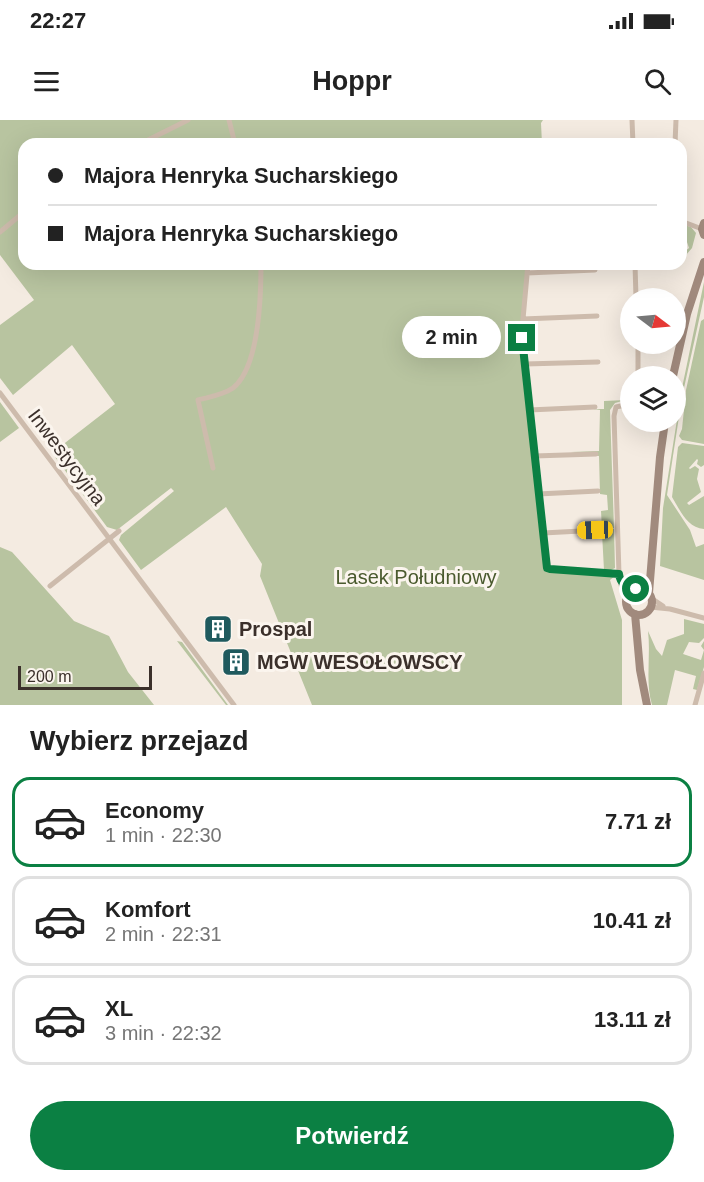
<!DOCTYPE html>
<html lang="pl">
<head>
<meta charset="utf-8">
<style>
  body { margin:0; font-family:Helvetica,sans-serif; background:#f6f6f6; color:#222; height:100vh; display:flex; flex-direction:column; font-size:22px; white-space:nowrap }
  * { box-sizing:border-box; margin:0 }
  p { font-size:20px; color:#767676 }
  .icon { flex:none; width:33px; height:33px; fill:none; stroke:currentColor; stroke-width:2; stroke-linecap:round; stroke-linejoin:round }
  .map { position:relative; height:585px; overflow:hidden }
  .side { display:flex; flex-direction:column; background:#fff; flex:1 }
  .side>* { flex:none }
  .banner { position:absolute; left:18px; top:18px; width:669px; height:132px; border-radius:18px; box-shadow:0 6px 24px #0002; display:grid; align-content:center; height:132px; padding:0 30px; background:#fff }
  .needle { width:39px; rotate:106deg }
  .tools { position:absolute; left:620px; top:168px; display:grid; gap:12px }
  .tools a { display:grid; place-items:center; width:66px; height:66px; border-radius:50%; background:#fff; box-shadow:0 6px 24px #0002; font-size:30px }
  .scale { position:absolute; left:18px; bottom:15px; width:134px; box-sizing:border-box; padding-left:6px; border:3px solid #3b302b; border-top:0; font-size:16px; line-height:21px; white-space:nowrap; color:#3b302b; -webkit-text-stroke:4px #fbf5ee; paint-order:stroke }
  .end { position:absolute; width:27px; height:27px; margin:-14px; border:8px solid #0b8043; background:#fff; box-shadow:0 0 0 3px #fff }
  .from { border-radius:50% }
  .bubble { position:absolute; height:42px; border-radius:21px; background:#fff; box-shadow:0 6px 24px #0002; font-size:20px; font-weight:800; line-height:42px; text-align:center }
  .car { position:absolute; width:18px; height:36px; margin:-18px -9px; border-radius:8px; box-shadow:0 0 4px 2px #0007; background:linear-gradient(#f5c518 24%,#345 0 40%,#f5c518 0 76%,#345 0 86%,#f5c518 0) }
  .banner b { display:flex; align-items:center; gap:21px; height:57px; font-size:22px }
  .banner b+b { border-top:2px solid #e0e0e0 }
  .banner i { width:15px; height:15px; background:#222 }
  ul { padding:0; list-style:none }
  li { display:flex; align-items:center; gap:18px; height:90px; margin:0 12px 9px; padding:0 18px; border:3px solid #e0e0e0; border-radius:18px }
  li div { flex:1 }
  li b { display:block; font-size:22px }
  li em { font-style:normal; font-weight:800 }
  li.selected { border-color:#0b8043 }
  li>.icon { width:54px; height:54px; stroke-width:1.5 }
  h2 { padding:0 30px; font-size:27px; line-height:72px }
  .cta { display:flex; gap:12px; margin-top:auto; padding:12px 30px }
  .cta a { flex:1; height:69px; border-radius:36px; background:#0b8043; color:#fff; font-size:24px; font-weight:800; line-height:69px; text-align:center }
  .status { display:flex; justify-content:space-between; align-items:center; height:42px; padding:0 30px; background:#fff; direction:ltr }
  .status svg { height:16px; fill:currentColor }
  header { display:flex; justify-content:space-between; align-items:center; height:78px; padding:0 30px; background:#fff; font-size:27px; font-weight:800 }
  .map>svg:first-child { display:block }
</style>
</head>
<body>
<div class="status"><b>22:27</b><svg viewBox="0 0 49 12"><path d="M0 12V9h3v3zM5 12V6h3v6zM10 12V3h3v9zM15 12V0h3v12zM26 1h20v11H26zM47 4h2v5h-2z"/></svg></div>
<header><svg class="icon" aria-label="menu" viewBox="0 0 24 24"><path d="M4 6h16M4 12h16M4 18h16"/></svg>Hoppr<svg class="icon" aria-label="search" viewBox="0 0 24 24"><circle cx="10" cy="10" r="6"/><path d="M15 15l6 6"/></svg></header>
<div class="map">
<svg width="704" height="585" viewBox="0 0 704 585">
  <rect width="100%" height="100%" fill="#f4ebe1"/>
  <path fill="#b8c4a0" d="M0,0H543L541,3L542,24H24V144H526L521,236L544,447L549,452L615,456L610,460L622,500V585H312L260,456L262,444L226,387L141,450L119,420L121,415L174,371L171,368L117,410L107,407L52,333L115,284L72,225L13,275L0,258V205L34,180L0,135Z
    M681,104L691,107L696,113L692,128L686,135L684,132L689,128Z
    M704,162V177L682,277L667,375L690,410L696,427L704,424V460L660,446L663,388L682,268Z
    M704,199V324L682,320L679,316L682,309L686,270L701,201Z
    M630,274L629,279L615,283L610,290L614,408L602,409L601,391L608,390L607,375L600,374L599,336L571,332L599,331L600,290L593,289H604V281L626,280Z
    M0,282L19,308L0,322Z
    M682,323L704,326V345L701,347L697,344L698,340L697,339L689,348L690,349L695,346L699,349L697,359L701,372L687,383L689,385L704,376V409C687,408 680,390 672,377L678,327Z
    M614,409L615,448L611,450H604L602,413H599L602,410Z
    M0,427L12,432L74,501L109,516L128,552L154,585H0Z
    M684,499L704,504V518L699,523L689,522L683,534L701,540L704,530L701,526L704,521V547L697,570L693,569L696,556L675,550L667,585H652C645,561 651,536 648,511L656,529L662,536L667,520L684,514Z
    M177,521L182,522L228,585H226Z"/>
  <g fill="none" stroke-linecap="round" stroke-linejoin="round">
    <path stroke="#cdbbac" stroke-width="5" d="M229,0L235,24
      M632,0L633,24
      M140,24L188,0
      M675,24L676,0
      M681,101L702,109
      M0,112L24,92
      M528,144L523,199V232L547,448L551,450L619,454
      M635,144L636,178
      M527,153L595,150
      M523,199L597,196
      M638,224V256
      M525,244L598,242
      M0,273L234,585
      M529,290L595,287
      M534,336L596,334
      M213,348L198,280C209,277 223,275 233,268C259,247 261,176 261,144
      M538,374L598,371
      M543,413L600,410
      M621,461L628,468L634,470
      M50,466L119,411
      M627,476L621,465L619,454L614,296L616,287L630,284
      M651,478L663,486
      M650,487L670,489L704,498
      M695,585L704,553"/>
    <path stroke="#a18a7d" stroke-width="8" d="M704,103L702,109L704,115
      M673,256L687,194L704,142
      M626 482a13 13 0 1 1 26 0a13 13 0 1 1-26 0Z
      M649,473L660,337L665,302
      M635,494L640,550L647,585"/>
  </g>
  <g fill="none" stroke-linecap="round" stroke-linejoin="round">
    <path stroke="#0b8043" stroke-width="8" d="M522,218L547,448L550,449L619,454C620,463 628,470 636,469"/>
  </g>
  <defs>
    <g id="building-square" transform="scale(1.5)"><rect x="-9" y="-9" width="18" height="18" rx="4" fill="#1f5a5e" stroke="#fbf5ee"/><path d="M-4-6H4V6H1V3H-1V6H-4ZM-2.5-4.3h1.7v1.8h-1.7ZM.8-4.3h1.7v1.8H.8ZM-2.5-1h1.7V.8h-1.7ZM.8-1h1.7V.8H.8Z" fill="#fff"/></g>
  </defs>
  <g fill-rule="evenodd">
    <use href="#building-square" x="218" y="509"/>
    <use href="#building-square" x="236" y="542"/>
  </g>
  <g text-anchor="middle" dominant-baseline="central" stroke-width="6" stroke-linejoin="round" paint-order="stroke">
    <g font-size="20" fill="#3b302b" stroke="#fbf5ee">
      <text transform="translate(67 337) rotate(53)">Inwestycyjna</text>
    </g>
    <g font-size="20" fill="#4a5a2e" stroke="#fbf5ee">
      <text x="416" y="457">Lasek Południowy</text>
    </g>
    <g font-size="20" font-weight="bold" fill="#3b302b" stroke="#fbf5ee" text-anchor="start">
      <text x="239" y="509">Prospal</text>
      <text x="257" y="542">MGW WESOŁOWSCY</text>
    </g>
  </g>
</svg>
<div class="tools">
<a><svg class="needle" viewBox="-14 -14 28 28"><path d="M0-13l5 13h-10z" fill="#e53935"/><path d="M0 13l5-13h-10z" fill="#767676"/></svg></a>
<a><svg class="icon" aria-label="layers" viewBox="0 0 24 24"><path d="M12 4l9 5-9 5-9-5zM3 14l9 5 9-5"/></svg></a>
</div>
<div class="scale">200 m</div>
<i class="end from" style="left:636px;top:469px"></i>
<i class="end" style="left:522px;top:218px"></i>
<div class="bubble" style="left:402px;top:196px;width:99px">2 min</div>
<i class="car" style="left:595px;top:410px;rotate:268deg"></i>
<div class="banner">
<b><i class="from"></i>Majora Henryka Sucharskiego</b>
<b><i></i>Majora Henryka Sucharskiego</b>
</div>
</div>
<section class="side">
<h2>Wybierz przejazd</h2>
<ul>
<li class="selected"><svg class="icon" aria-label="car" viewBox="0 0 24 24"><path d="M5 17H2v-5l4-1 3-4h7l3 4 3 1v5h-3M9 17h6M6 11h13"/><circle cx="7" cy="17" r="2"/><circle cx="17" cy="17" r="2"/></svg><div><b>Economy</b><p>1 min · 22:30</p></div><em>7.71 zł</em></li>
<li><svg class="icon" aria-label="car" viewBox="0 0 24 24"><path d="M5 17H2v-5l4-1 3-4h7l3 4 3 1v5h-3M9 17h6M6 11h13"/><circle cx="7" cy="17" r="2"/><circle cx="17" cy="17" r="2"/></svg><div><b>Komfort</b><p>2 min · 22:31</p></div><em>10.41 zł</em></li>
<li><svg class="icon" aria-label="car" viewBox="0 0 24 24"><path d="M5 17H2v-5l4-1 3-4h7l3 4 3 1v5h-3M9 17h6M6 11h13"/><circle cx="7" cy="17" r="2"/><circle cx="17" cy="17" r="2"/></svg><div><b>XL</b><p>3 min · 22:32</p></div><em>13.11 zł</em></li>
</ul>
<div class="cta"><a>Potwierdź</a></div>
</section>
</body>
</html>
